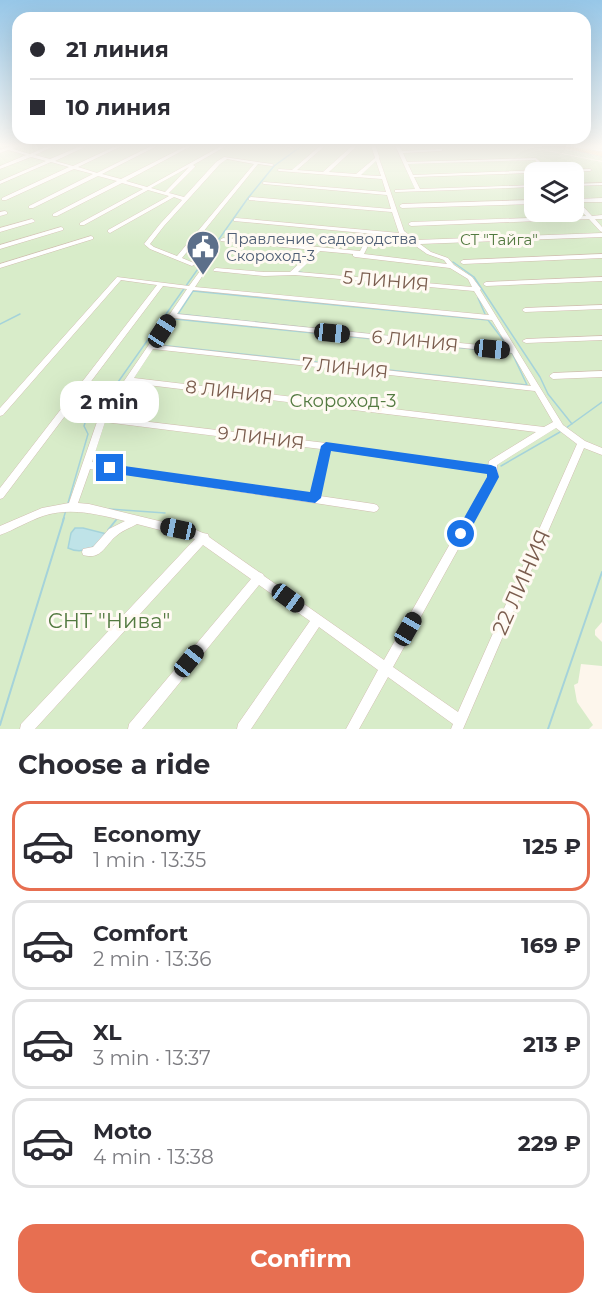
<!DOCTYPE html>
<html lang="en">
<head>
<meta charset="utf-8">
<style>
  body { margin:0; font-family:Montserrat,sans-serif; background:#f2f2f3; color:#2b2b33; height:100vh; display:flex; flex-direction:column; font-size:22px; white-space:nowrap }
  * { box-sizing:border-box; margin:0 }
  p { font-size:20px; color:#7c7c81 }
  .icon { flex:none; width:33px; height:33px; fill:none; stroke:currentColor; stroke-width:2; stroke-linecap:round; stroke-linejoin:round }
  .map { position:relative; height:729px; overflow:hidden }
  .side { display:flex; flex-direction:column; background:#fff; flex:1 }
  .side>* { flex:none }
  .guide { position:absolute; left:12px; top:12px; width:579px; height:132px; border-radius:18px; box-shadow:0 6px 24px #0002; display:grid; align-content:center; height:132px; padding:0 18px; background:#fff }
  .buttons { position:absolute; left:524px; top:162px; display:grid; gap:12px }
  .buttons a { display:grid; place-items:center; width:60px; height:60px; border-radius:12px; background:#fff; box-shadow:0 6px 24px #0002; font-size:30px }
  .end { position:absolute; width:27px; height:27px; margin:-14px; border:8px solid #1a73e8; background:#fff; box-shadow:0 0 0 3px #fff }
  .from { border-radius:50% }
  .bubble { position:absolute; height:42px; border-radius:18px; background:#fff; box-shadow:0 6px 24px #0002; font-size:20px; font-weight:700; line-height:42px; text-align:center }
  .car { position:absolute; width:18px; height:36px; margin:-18px -9px; border-radius:8px; box-shadow:0 0 4px 2px #0007; background:linear-gradient(#222 24%,#8ab4d8 0 40%,#222 0 76%,#8ab4d8 0 86%,#222 0) }
  .guide b { display:flex; align-items:center; gap:21px; height:57px; font-size:22px }
  .guide b+b { border-top:2px solid #e1e1e2 }
  .guide i { width:15px; height:15px; background:#2b2b33 }
  ul { padding:0; list-style:none }
  li { display:flex; align-items:center; gap:18px; height:90px; margin:0 12px 9px; padding:0 6px; border:3px solid #e1e1e2; border-radius:18px }
  li div { flex:1 }
  li b { display:block; font-size:22px }
  li em { font-style:normal; font-weight:700 }
  li.on { border-color:#e76f51 }
  li>.icon { width:54px; height:54px; stroke-width:1.5 }
  h2 { padding:0 18px; font-size:27px; line-height:72px }
  .action { display:flex; gap:12px; margin-top:auto; padding:12px 18px }
  .action a { flex:1; height:69px; border-radius:18px; background:#e76f51; color:#fff; font-size:24px; font-weight:700; line-height:69px; text-align:center }
  .map>svg:first-child { display:block }
</style>
</head>
<body>
<div class="map">
<svg width="602" height="729" viewBox="0 0 602 729">
  <rect width="100%" height="100%" fill="#fdf6ec"/>
  <path fill="#d8ecc9" fill-rule="evenodd" d="M0,145H518L602,162V622L595,630V635L602,642V666L581,664L578,683L574,685L577,702L593,725L589,729H0ZM534,172H573V212H534Z
    M521,145H545L602,156V161Z"/>
  <path fill="#bfe3e8" stroke="#a5d3da" stroke-width="1.5" d="M75,528H83L107,534L106,540C94,547 82,555 68,548L71,533Z"/>
  <g fill="none" stroke-linecap="round" stroke-linejoin="round">
    <path stroke="#a5d3da" stroke-width="1.5" d="M453,262L474,277L540,377L548,394L572,424
      M299,272L305,273
      M193,291L488,320L510,349L178,314Z
      M478,298L485,314
      M175,319L512,353L527,385L159,345Z
      M0,324L20,314
      M566,428L602,402
      M501,466L560,432
      M68,503L88,434L84,426L88,414L111,392L248,198L274,166L303,145
      M109,509L165,513
      M63,520L66,510"/>
    <path stroke="#a5d3da" stroke-width="2" d="M108,530L116,520
      M0,725L64,518
      M548,729L602,572"/>
    <g stroke="#d1beb0" stroke-width="1">
      <path id="minor" d="M14,145H20L13,149L30,154L50,145H56L35,155L50,159L83,145H89L55,161L73,166L118,145H124L78,167L97,173L153,145H159L102,174L121,179L188,145H193L126,181L147,187L223,145H228L193,165L195,166V167L169,193L184,197L216,162L224,157L272,164L274,165L272,166L258,164L182,258L194,263L195,264L192,266L150,249L144,244L160,224L182,200L174,197L110,233L108,232V230L169,196L148,190L84,225H80V223L143,189L122,183L57,216H53V214L117,181L98,176L33,208H29V206L93,174L74,169L6,200H2V198L69,167L51,162L0,184V181L46,161L31,157L0,169V166L26,155L8,150L0,153V150ZM227,159L254,164L177,256L154,247L150,244L164,226L220,164ZM189,167L165,192L151,188Z
        M280,145H289L294,147L292,148Z
        M321,145H326L297,170L323,172L353,145H358L329,172L356,174L375,158L371,145H375L379,156L380,157L379,158L404,231L416,240L602,233V237L420,244L431,252L448,258L454,265L472,277L481,289L480,290L563,425L585,441L602,448V455L584,448L463,729H451L453,724L388,677L359,729H346L378,670L319,627L251,729H237L238,724L310,621L259,585L142,729H128L129,724L251,579L203,545L35,729H20L21,724L195,539L137,524C130,528 121,531 115,537C104,547 101,560 83,555L82,552L83,549L93,547L109,529L125,521C97,514 70,507 43,516C28,521 14,530 0,535V526L42,508L69,503L98,419L187,289L163,286L3,498L0,499V488L157,285L121,280L3,415L0,416V408L117,277L189,286L200,271L202,270L205,272L195,287L489,315L474,291L295,275L264,276L214,271L213,270L216,268L264,272H290L314,250L221,241L220,240L223,238L360,251L368,236L374,234L234,221V219L236,218L399,233L392,212L249,200V198L251,197L391,209L387,195L264,184L262,183L264,182L386,192L382,179L279,171L277,170L279,169L292,170ZM376,161L381,176L361,175ZM379,234L403,237L427,254L444,260L447,264L364,254L372,238L379,236ZM320,251L353,254V256L355,257L450,268L468,279L472,287L298,272ZM193,290L492,320L509,348L177,314ZM174,318L512,353L531,386L156,345ZM153,349L535,391L553,422L544,427L134,378ZM131,383L536,432L489,461L488,466L326,443L108,417ZM105,422L321,449L311,495L92,462ZM556,428L577,444L458,712L393,667L498,477L497,465ZM330,450L488,473V477L384,660L264,576L263,574L259,572L209,537L208,534L203,533L196,530L89,504L78,503L90,469L374,512L377,511L379,508L377,505L374,504L320,496Z
        M395,145H399L402,151L441,149L443,150L441,151L403,153L407,162L536,158L549,170L590,169L592,170L590,171L414,177L420,189L534,185V187L397,192H395V190L415,189ZM535,160L544,170L413,175L408,164Z
        M602,183V185L573,186V184Z
        M573,197L576,199L602,198V202H579L592,216L602,215V219H595L602,227V232L600,231L589,219L411,226L408,224L411,222L586,216L573,202Z
        M534,200V204L402,208L399,206L402,204Z
        M5,211L7,212V214L0,216V212Z
        M32,219L35,221L34,222L0,232V228Z
        M61,227L63,228V230L0,249V245Z
        M91,236L93,237V239L0,268V264Z
        M602,254V258L463,264L460,262L463,260Z
        M602,277V281L486,286L483,284L486,282Z
        M602,305V309L525,312L522,310L525,308Z
        M602,336V340L526,343L522,341L526,339Z
        M602,371V377L553,379L549,376L553,373Z"/>
    </g>
    <g stroke="#dad1cd" stroke-width="1">
      <path id="major" d="M549,145H561L602,152V156Z"/>
    </g>
    <use href="#minor" fill="#fff" fill-rule="evenodd"/>
    <use href="#major" fill="#fbd9a5" fill-rule="evenodd"/>
  </g>
  <linearGradient id="sky" x2="0" y2="1"><stop stop-color="#97c7e8"/><stop offset="0.59" stop-color="#fefbf6"/><stop offset="1" stop-color="#fefbf6" stop-opacity="0"/></linearGradient>
  <rect width="602" height="247" fill="url(#sky)"/>
  <path fill="#1a73e8" d="M326,442L491,465L496,467L499,477L466,538L461,540L455,534L487,477V474L331,451L321,498L315,503L110,473L104,468L110,464L310,492L321,446Z"/>
  <defs>
    <g id="civic-pin" transform="scale(1.725)"><path d="M0 17L-7.5 6A9.5 9.5 0 1 1 7.5 6Z" fill="#5c6f8a" stroke="#fffaf3"/><path d="M-.6-6.5H3V-4.5H.6V-3L4-1V1h2V6H-6V1h2V-1L-.6-3ZM-1.2 2.5V6h2.4V2.5Z" fill="#fff"/></g>
  </defs>
  <g fill-rule="evenodd">
    <use href="#civic-pin" x="203" y="247"/>
  </g>
  <g text-anchor="middle" dominant-baseline="central" stroke-width="6" stroke-linejoin="round" paint-order="stroke">
    <g font-size="15" fill="#4e5e75" stroke="#fffaf3" text-anchor="start">
      <text x="226" y="238">Правление садоводства<tspan x="226" dy="17">Скороход-3</tspan></text>
    </g>
    <g font-size="15" fill="#537a41" stroke="#fffaf3">
      <text x="499" y="239">СТ "Тайга"</text>
    </g>
    <g font-size="18" fill="#7a5c4d" stroke="#fffaf3">
      <text transform="translate(386 281) rotate(5)">5 ЛИНИЯ</text>
      <text transform="translate(415 341) rotate(6)">6 ЛИНИЯ</text>
      <text transform="translate(345 368) rotate(6)">7 ЛИНИЯ</text>
      <text transform="translate(229 392) rotate(7)">8 ЛИНИЯ</text>
      <text transform="translate(261 438) rotate(7)">9 ЛИНИЯ</text>
    </g>
    <g font-size="18" fill="#537a41" stroke="#fffaf3">
      <text x="343" y="401">Скороход-3</text>
    </g>
    <g font-size="21" fill="#7a5c4d" stroke="#fffaf3">
      <text transform="translate(521 582) rotate(-66)">22 ЛИНИЯ</text>
    </g>
    <g font-size="21" fill="#537a41" stroke="#fffaf3">
      <text x="109" y="620">СНТ "Нива"</text>
    </g>
  </g>
</svg>
<div class="buttons">
<a><svg class="icon" aria-label="layers" viewBox="0 0 24 24"><path d="M12 4l9 5-9 5-9-5zM3 14l9 5 9-5"/></svg></a>
</div>
<i class="end from" style="left:461px;top:534px"></i>
<i class="end" style="left:110px;top:468px"></i>
<div class="bubble" style="left:60px;top:381px;width:99px">2 min</div>
<i class="car" style="left:162px;top:331px;rotate:33deg"></i>
<i class="car" style="left:332px;top:333px;rotate:96deg"></i>
<i class="car" style="left:492px;top:349px;rotate:96deg"></i>
<i class="car" style="left:178px;top:529px;rotate:282deg"></i>
<i class="car" style="left:288px;top:598px;rotate:126deg"></i>
<i class="car" style="left:408px;top:629px;rotate:30deg"></i>
<i class="car" style="left:189px;top:661px;rotate:39deg"></i>
<div class="guide">
<b><i class="from"></i>21 линия</b>
<b><i></i>10 линия</b>
</div>
</div>
<section class="side">
<h2>Choose a ride</h2>
<ul>
<li class="on"><svg class="icon" aria-label="car" viewBox="0 0 24 24"><path d="M5 17H2v-5l4-1 3-4h7l3 4 3 1v5h-3M9 17h6M6 11h13"/><circle cx="7" cy="17" r="2"/><circle cx="17" cy="17" r="2"/></svg><div><b>Economy</b><p>1 min · 13:35</p></div><em>125 ₽</em></li>
<li><svg class="icon" aria-label="car" viewBox="0 0 24 24"><path d="M5 17H2v-5l4-1 3-4h7l3 4 3 1v5h-3M9 17h6M6 11h13"/><circle cx="7" cy="17" r="2"/><circle cx="17" cy="17" r="2"/></svg><div><b>Comfort</b><p>2 min · 13:36</p></div><em>169 ₽</em></li>
<li><svg class="icon" aria-label="car" viewBox="0 0 24 24"><path d="M5 17H2v-5l4-1 3-4h7l3 4 3 1v5h-3M9 17h6M6 11h13"/><circle cx="7" cy="17" r="2"/><circle cx="17" cy="17" r="2"/></svg><div><b>XL</b><p>3 min · 13:37</p></div><em>213 ₽</em></li>
<li><svg class="icon" aria-label="car" viewBox="0 0 24 24"><path d="M5 17H2v-5l4-1 3-4h7l3 4 3 1v5h-3M9 17h6M6 11h13"/><circle cx="7" cy="17" r="2"/><circle cx="17" cy="17" r="2"/></svg><div><b>Moto</b><p>4 min · 13:38</p></div><em>229 ₽</em></li>
</ul>
<div class="action"><a>Confirm</a></div>
</section>
</body>
</html>
